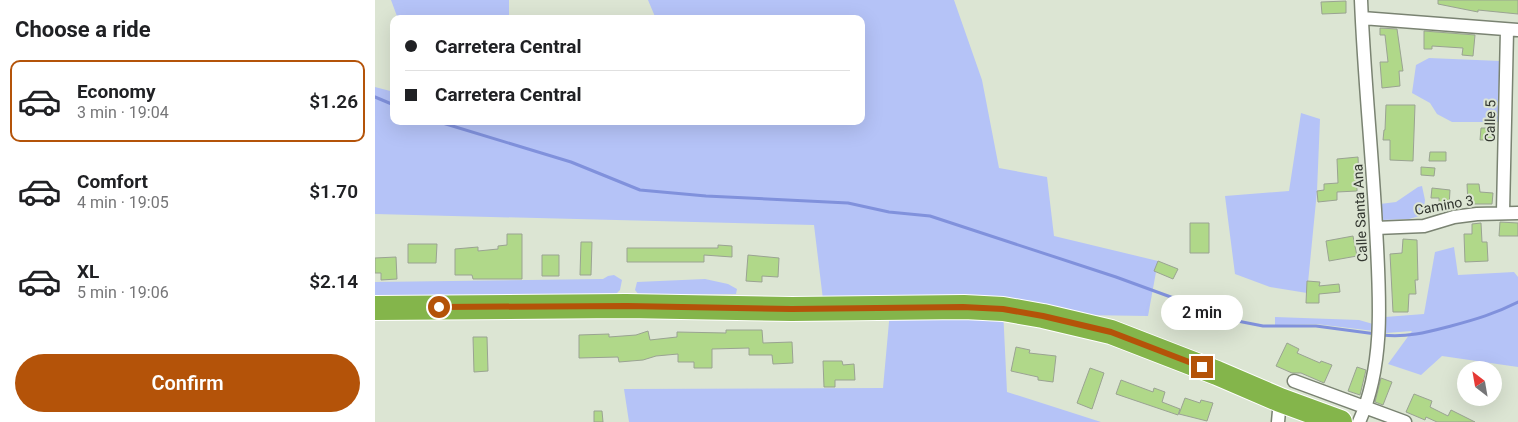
<!DOCTYPE html>
<html lang="en">
<head>
<meta charset="utf-8">
<style>
  body { margin:0; font-family:Roboto,sans-serif; background:#f6f6f6; color:#202124; height:100vh; display:flex; flex-direction:column; font-size:19px; white-space:nowrap }
  * { box-sizing:border-box; margin:0 }
  p { font-size:16px; color:#757577 }
  .icon { flex:none; width:28px; height:28px; fill:none; stroke:currentColor; stroke-width:2; stroke-linecap:round; stroke-linejoin:round }
  .map { position:relative; flex:1; overflow:hidden }
  .side { display:flex; flex-direction:column; background:#fff; width:375px }
  .side>* { flex:none }
  .guide { position:absolute; left:15px; top:15px; width:475px; height:110px; border-radius:10px; box-shadow:0 5px 20px #0002; display:grid; align-content:center; height:110px; padding:0 15px; background:#fff }
  .needle { width:32px; rotate:329deg }
  .tools { position:absolute; left:1082px; top:361px; display:grid; gap:10px }
  .tools a { display:grid; place-items:center; width:45px; height:45px; border-radius:50%; background:#fff; box-shadow:0 5px 20px #0002; font-size:25px }
  .end { position:absolute; width:22px; height:22px; margin:-11px; border:6px solid #b45309; background:#fff; box-shadow:0 0 0 2px #fff }
  .from { border-radius:50% }
  .bubble { position:absolute; height:35px; border-radius:18px; background:#fff; box-shadow:0 5px 20px #0002; font-size:16px; font-weight:600; line-height:35px; text-align:center }
  .guide b { display:flex; align-items:center; gap:18px; height:48px; font-size:19px }
  .guide b+b { border-top:1px solid #e0e0e0 }
  .guide i { width:12px; height:12px; background:#202124 }
  ul { padding:0; list-style:none }
  li { display:flex; align-items:center; gap:15px; height:82px; margin:0 10px 8px; padding:0 5px; border:2px solid transparent; border-radius:10px }
  li div { flex:1 }
  li b { display:block; font-size:19px }
  li em { font-style:normal; font-weight:600 }
  li.active { border-color:#b45309 }
  li>.icon { width:45px; height:45px; stroke-width:1.5 }
  h2 { padding:0 15px; font-size:22px; line-height:60px }
  .cta { display:flex; gap:10px; margin-top:auto; padding:10px 15px }
  .cta a { flex:1; height:58px; border-radius:30px; background:#b45309; color:#fff; font-size:20px; font-weight:600; line-height:58px; text-align:center }
  main { display:flex; flex:1; min-height:0 }
  .map>svg:first-child { display:block }
</style>
</head>
<body>
<main>
<section class="side">
<h2>Choose a ride</h2>
<ul>
<li class="active"><svg class="icon" aria-label="car" viewBox="0 0 24 24"><path d="M5 17H2v-5l4-1 3-4h7l3 4 3 1v5h-3M9 17h6M6 11h13"/><circle cx="7" cy="17" r="2"/><circle cx="17" cy="17" r="2"/></svg><div><b>Economy</b><p>3 min · 19:04</p></div><em>$1.26</em></li>
<li><svg class="icon" aria-label="car" viewBox="0 0 24 24"><path d="M5 17H2v-5l4-1 3-4h7l3 4 3 1v5h-3M9 17h6M6 11h13"/><circle cx="7" cy="17" r="2"/><circle cx="17" cy="17" r="2"/></svg><div><b>Comfort</b><p>4 min · 19:05</p></div><em>$1.70</em></li>
<li><svg class="icon" aria-label="car" viewBox="0 0 24 24"><path d="M5 17H2v-5l4-1 3-4h7l3 4 3 1v5h-3M9 17h6M6 11h13"/><circle cx="7" cy="17" r="2"/><circle cx="17" cy="17" r="2"/></svg><div><b>XL</b><p>5 min · 19:06</p></div><em>$2.14</em></li>
</ul>
<div class="cta"><a>Confirm</a></div>
</section>
<div class="map">
<svg width="1143" height="422" viewBox="0 0 1143 422">
  <rect width="100%" height="100%" fill="#dce5d3"/>
  <path fill="#b5c3f7" d="M16,0H134V19H23Z
    M273,0H579L607,80L624,168L672,177L679,236L783,261L773,316L708,315L628,309L632,392L726,422H254L249,389L508,388L515,311L449,308L439,225L0,214V87L19,92V121H486V19H281Z
    M1054,58L1125,61V122H1077L1062,114L1055,103L1037,93L1041,65Z
    M926,113L945,119L942,191L932,293L895,287L860,274L850,196L914,191Z
    M1047,186L1050,200L1048,215L1034,219L1007,220L1005,204L1021,202L1043,187Z
    M1079,247L1083,275L1139,272L1143,277V367L1067,356L1046,375L1013,364L1037,331L1011,333L1010,317L1049,314L1060,252Z
    M239,275L247,280L245,290L241,294L229,295L0,296V282L228,279L233,276Z
    M330,279L353,284L362,289L361,294L264,295L260,290L262,282Z
    M900,317L984,320L998,324L999,331L941,324L900,325Z"/>
  <g fill="none" stroke-linecap="round" stroke-linejoin="round">
    <path stroke="#8091dc" stroke-width="3" d="M0,97L19,105
      M61,121L196,162L265,190L331,196L473,203L514,212L555,216L741,277L804,300L847,318L888,326H941L1001,334
      M1007,335C1031,338 1053,332 1076,326C1102,319 1119,314 1143,302"/>
  </g>
  <path fill="#b0d889" stroke="#9aa392" d="M1063,0H1143V14L1103,10V12L1063,4Z
    M971,1V13L947,14L946,2Z
    M1005,28L1022,29L1028,71H1024L1025,86L1007,88L1005,62H1013L1010,35H1005Z
    M1049,31L1100,35L1098,56L1087,55L1088,48L1057,46V49H1049Z
    M1011,105H1040L1038,161L1015,160V140H1008L1009,130H1010Z
    M1106,128H1118V140H1105Z
    M1055,152H1071V161H1054Z
    M983,157L984,177H982V191L962,192V200L943,202L942,191L949,190V184L963,183L962,159Z
    M1046,167L1060,168L1059,176L1046,175Z
    M1092,184H1104L1105,192L1118,193L1117,204H1093Z
    M1057,188L1075,190L1074,207H1064V198H1056Z
    M1125,222L1143,223V236H1124Z
    M815,223H834V253H815Z
    M1106,223L1107,242H1112L1113,261L1090,262L1089,234H1097V224Z
    M132,234H147V279H98L97,275H80V249L103,247V251L123,249V246L132,245Z
    M978,236L982,256L954,261L951,241Z
    M1028,239L1042,240L1043,280H1040L1041,294H1034L1033,312H1018L1015,254L1027,253Z
    M206,242H217L216,275H205Z
    M33,244H62L61,263H33Z
    M343,245L357,246V257L329,255V262H252V248H343Z
    M167,255H184V276H167Z
    M373,255L404,258L403,277L387,276V282L371,281Z
    M21,257L22,279L6,280V273H0V258Z
    M783,261L803,269L798,279L779,271Z
    M932,281L945,282L944,286L964,284L965,292L944,294V303H931Z
    M351,330H387L388,343L417,342L418,363L398,364L397,355H374V348L337,349V368H319V362H303V354L281,356L268,360L244,362L243,357L204,358V335L234,334V337L261,335L273,331L275,340L302,337V332L351,333Z
    M98,337H112L113,371L99,372Z
    M912,343L924,349L922,353L945,363L946,361L957,365L949,383L926,373H917L901,366Z
    M641,347L655,350L654,353L681,356L678,382L663,380V377L636,371Z
    M448,361H467L468,365L479,364L480,380H460V387H449Z
    M982,367L991,370L985,395L973,391Z
    M715,368L729,373L717,409L702,403Z
    M1006,378L1017,382L1008,405L1000,402Z
    M746,380L778,392L779,388L790,392L787,402L805,409L803,415L741,394Z
    M1039,394L1057,401L1055,407L1073,416L1076,410L1100,422H1062L1051,417L1050,420L1031,412Z
    M810,398L825,403L826,400L838,403L832,421L804,414Z
    M219,411H227L228,422H219Z"/>
  <g fill="none" stroke-linecap="round" stroke-linejoin="round">
    <g stroke="#7a8372" stroke-width="15">
      <path id="street" d="M987,18L1143,30
        M1128,212L1132,30
        M1001,228L1049,226L1079,217L1102,214L1143,213
        M919,381L1030,422
        M903,422L905,400
        M984,422C1011,362 1004,291 1001,227C997,151 989,76 986,0"/>
    </g>
    <g stroke="#fff" stroke-width="26">
      <path id="highway" d="M0,308L251,306L417,309L589,307L628,309L668,316L736,332L842,373L905,400L965,422"/>
    </g>
    <use href="#street" stroke="#fff" stroke-width="12"/>
    <use href="#highway" stroke="#84b54b" stroke-width="24"/>
  </g>
  <g fill="none" stroke-linecap="round" stroke-linejoin="round">
    <path stroke="#b45309" stroke-width="6" d="M64,307L252,306L417,309L588,307L628,309L668,316L736,332L827,367"/>
  </g>
  <g text-anchor="middle" dominant-baseline="central" stroke-width="4" stroke-linejoin="round" paint-order="stroke">
    <g font-size="14" fill="#32362f" stroke="#dce5d3">
      <text transform="translate(1115 121) rotate(-89)">Calle 5</text>
      <text transform="translate(1069 205) rotate(-10)">Camino 3</text>
      <text transform="translate(985 213) rotate(-93)">Calle Santa Ana</text>
    </g>
  </g>
</svg>
<div class="tools">
<a><svg class="needle" viewBox="-14 -14 28 28"><path d="M0-13l5 13h-10z" fill="#e53935"/><path d="M0 13l5-13h-10z" fill="#757577"/></svg></a>
</div>
<i class="end from" style="left:64px;top:307px"></i>
<i class="end" style="left:827px;top:367px"></i>
<div class="bubble" style="left:786px;top:295px;width:82px">2 min</div>
<div class="guide">
<b><i class="from"></i>Carretera Central</b>
<b><i></i>Carretera Central</b>
</div>
</div>
</main>
</body>
</html>
